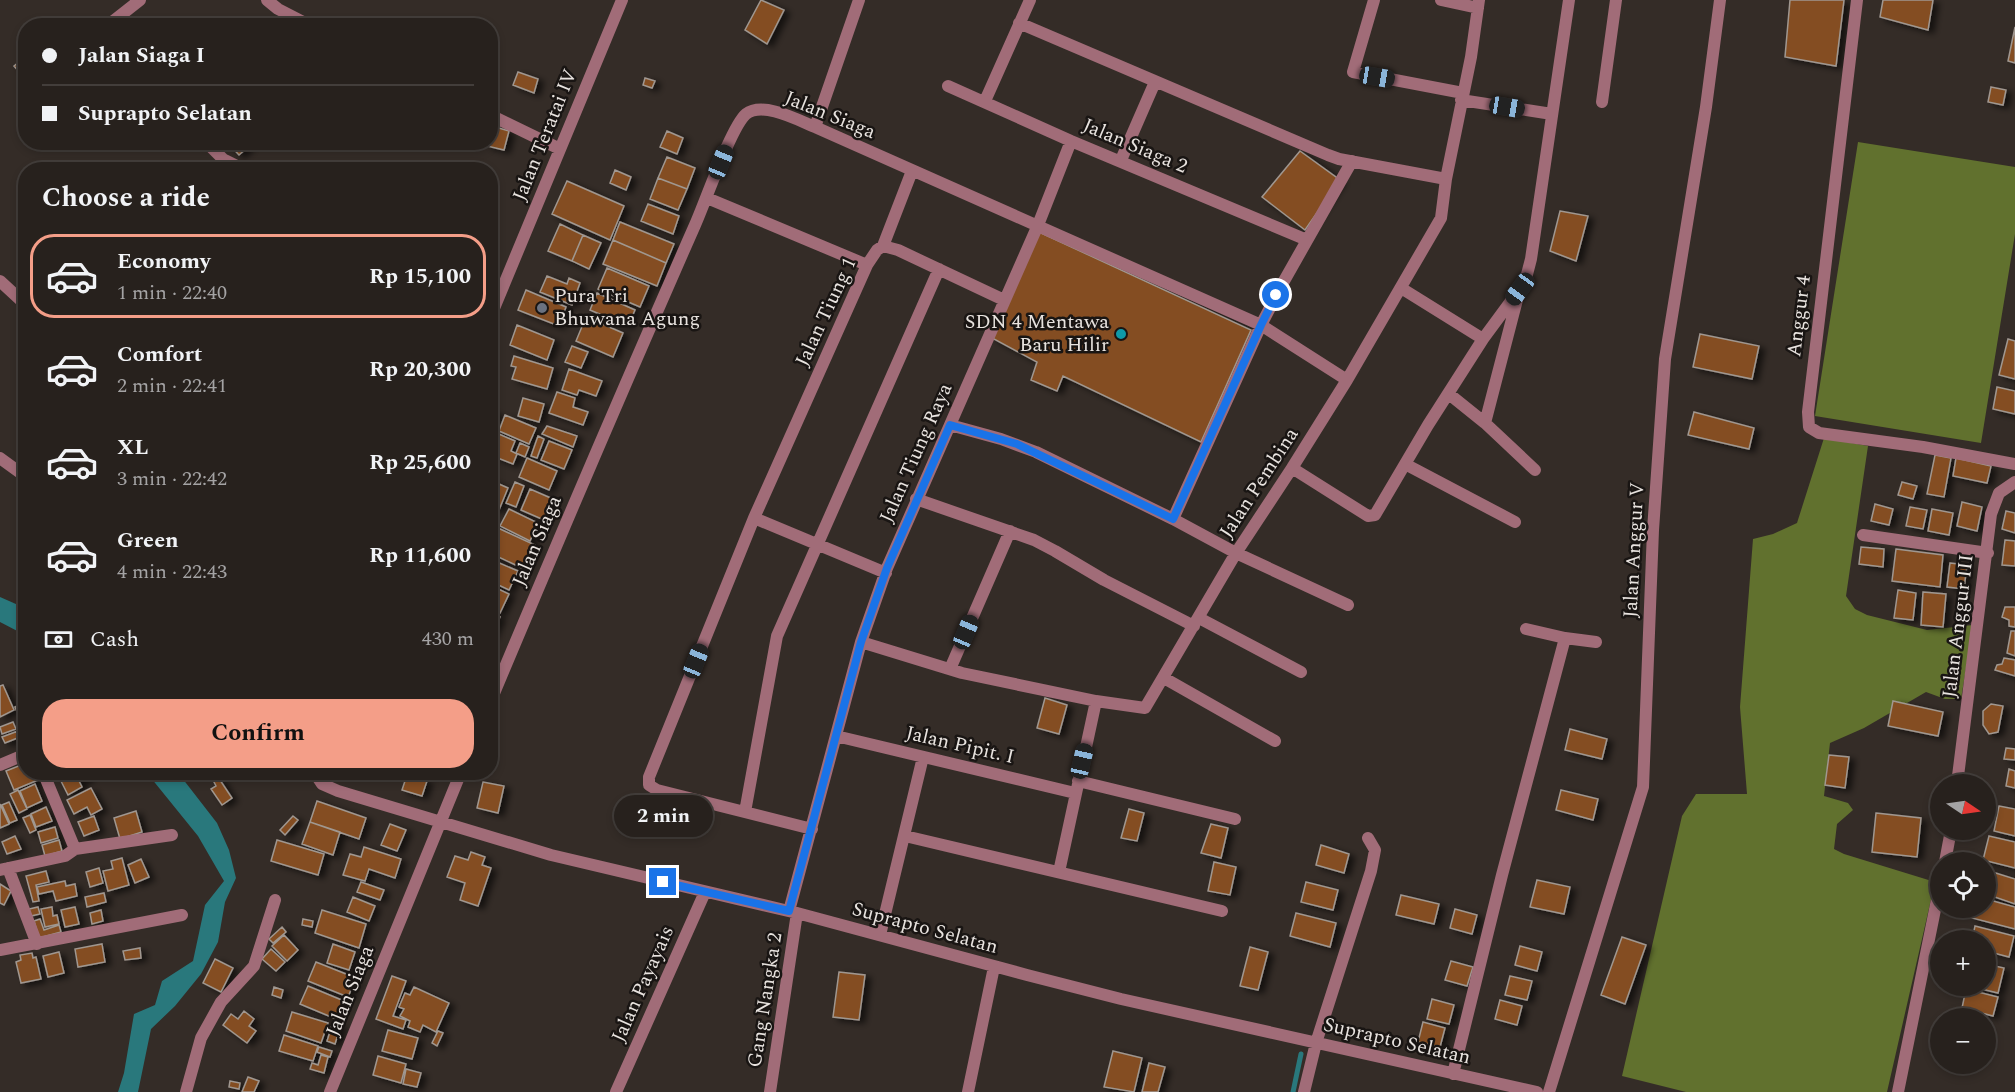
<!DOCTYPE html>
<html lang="en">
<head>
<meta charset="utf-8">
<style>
  body { margin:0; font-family:Spectral,serif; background:#332e2a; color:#f1f3f6; height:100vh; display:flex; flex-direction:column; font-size:22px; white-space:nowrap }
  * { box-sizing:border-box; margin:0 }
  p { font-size:20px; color:#a4a3a4 }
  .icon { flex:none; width:33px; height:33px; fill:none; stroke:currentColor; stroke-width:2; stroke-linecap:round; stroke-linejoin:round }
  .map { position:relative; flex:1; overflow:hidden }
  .side { position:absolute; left:18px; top:162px; width:480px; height:618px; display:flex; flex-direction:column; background:#27211d; border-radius:24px; box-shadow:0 3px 9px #0003,0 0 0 2px #433e3b }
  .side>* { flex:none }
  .top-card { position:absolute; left:18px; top:18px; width:480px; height:132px; border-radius:24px; box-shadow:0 3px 9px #0003,0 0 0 2px #433e3b; display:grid; align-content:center; height:132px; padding:0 24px; background:#27211d }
  .needle { width:39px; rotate:103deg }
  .tools { position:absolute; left:1930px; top:774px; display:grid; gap:12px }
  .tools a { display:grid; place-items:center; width:66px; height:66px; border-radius:50%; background:#27211d; box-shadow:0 3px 9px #0003,0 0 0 2px #433e3b; font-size:30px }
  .end { position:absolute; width:27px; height:27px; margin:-14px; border:8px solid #1a73e8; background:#fff; box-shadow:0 0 0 3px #fff }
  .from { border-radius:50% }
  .bubble { position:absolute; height:42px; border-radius:21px; background:#27211d; box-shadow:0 3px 9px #0003,0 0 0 2px #433e3b; font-size:20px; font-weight:700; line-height:42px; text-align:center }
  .car { position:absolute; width:18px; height:36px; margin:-18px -9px; border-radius:8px; box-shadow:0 0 4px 2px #0007; background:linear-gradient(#222 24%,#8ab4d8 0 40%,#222 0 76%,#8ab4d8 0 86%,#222 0) }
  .top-card b { display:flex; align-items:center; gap:21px; height:57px; font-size:22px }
  .top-card b+b { border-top:2px solid #433e3b }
  .top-card i { width:15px; height:15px; background:#f1f3f6 }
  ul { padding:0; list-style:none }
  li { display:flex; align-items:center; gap:18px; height:84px; margin:0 12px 9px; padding:0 12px; border:3px solid transparent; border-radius:24px }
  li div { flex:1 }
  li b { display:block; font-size:22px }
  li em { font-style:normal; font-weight:700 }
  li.active { border-color:#f49e88 }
  li>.icon { width:54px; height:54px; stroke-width:1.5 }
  h2 { padding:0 24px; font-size:27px; line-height:72px }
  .pay { display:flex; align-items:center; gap:15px; height:66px; padding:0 24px; font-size:22px }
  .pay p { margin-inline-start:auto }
  .action { display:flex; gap:12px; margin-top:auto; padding:12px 24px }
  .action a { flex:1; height:69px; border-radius:24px; background:#f49e88; color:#111; font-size:24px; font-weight:700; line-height:69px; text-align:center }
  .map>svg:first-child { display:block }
</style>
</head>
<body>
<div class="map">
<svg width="2015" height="1092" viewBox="0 0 2015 1092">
  <defs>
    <filter id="shadow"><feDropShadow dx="5.5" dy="3" stdDeviation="3" flood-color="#0009"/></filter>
  </defs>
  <rect width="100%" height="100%" fill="#342c27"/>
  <path fill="#61712e" d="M1858,142L2015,167V234L1981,443L1815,416Z
    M1824,438L1868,446L1846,596L1855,609L1867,615L1927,630L1973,625L1961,699H1945L1926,692L1864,728L1830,743L1824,796L1848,803L1853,810L1837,824L1834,849L1844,854L1935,882L1887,1092H1686L1622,1076L1682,816L1696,794H1747L1740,707L1753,539L1773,534L1797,523Z"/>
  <path fill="#29787c" d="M0,597L25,608V635L0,622Z
    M147,773L179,774L217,823L229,850L236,878L225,902L218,942L201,974L175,1006L151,1029L138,1092H118L124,1073L134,1014L155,1005L162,981L193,961L205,905L224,881L198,836Z"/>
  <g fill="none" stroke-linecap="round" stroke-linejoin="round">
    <path stroke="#29787c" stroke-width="5" d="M1293,1092L1301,1054"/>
  </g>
  <path fill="#844e20" stroke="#a09790" stroke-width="1.5" filter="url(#shadow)" d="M761,0L784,10L767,44L745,30Z
    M1790,0H1844L1836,66L1785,57Z
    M1883,0H1933L1928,30L1880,17Z
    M2015,27V63L2008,61Z
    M26,56V74L23,76L14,66Z
    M518,72L538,79L534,93L513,85Z
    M645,78L655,81L652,88L643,85Z
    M1991,87L2006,90L2003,105L1988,102Z
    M492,126L509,131L504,150L487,146L488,142H490Z
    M667,131L683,138L677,154L660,147Z
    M238,142L239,144L244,142L248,147L239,155L228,143Z
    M1300,151L1340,180L1305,230L1262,197Z
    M667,157L695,168L687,189L658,178Z
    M615,170L631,177L626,190L610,183Z
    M658,178L687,189L678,210L650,199Z
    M567,181L624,206L610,240L552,214Z
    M648,204L679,216L673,234L641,221Z
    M1560,211L1588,216L1576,261L1550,251Z
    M620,222L674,244L666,263L613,240Z
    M560,224L583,235L572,261L548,251Z
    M1039,232L1251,330L1201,442L1063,376L1057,391L1031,380L1037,362L992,338Z
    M583,235L601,243L589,269L572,261Z
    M613,240L666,263L657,286L603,264Z
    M607,268L649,286L640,307L598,289Z
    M547,276L567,284L569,278L580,283L572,305L540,292Z
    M526,290L566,307L559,326L518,310Z
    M597,293L635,310L628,326L590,310Z
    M586,317L623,333L613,357L576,341Z
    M517,325L554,340L547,360L510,345Z
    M1700,334L1759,346L1752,379L1693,367Z
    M2008,339L2015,341V379L1999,375Z
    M572,346L588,352L581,368L565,362Z
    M514,356L553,368L547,389L512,379L516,367L511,366Z
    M569,369L602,381L596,396L579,390L577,395L562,390Z
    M1997,387L2015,391V414L1993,409Z
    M557,392L575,398L573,407L588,412L583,425L549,413Z
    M523,398L544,404L539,422L518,416Z
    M490,411L498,414L491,431H490Z
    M1694,412L1754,428L1749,449L1688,435Z
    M505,415L536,428L529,444L499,431Z
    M547,426L577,436L573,447L542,434Z
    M492,431L515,441L511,451L517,454L513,464L490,455Z
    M538,436L544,439L537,458L531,456Z
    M549,441L572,450L564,469L541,460Z
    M520,443L529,447L525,457L516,453Z
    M1935,455L1951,458L1944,497L1927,494Z
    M527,458L557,471L549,490L519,477Z
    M1956,458L1991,466L1987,483L1953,476Z
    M490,480L508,488L499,510L490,506Z
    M515,482L524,486L516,507L506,503Z
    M1902,482L1917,486L1913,499L1898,495Z
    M530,489L553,499L544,520L521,510Z
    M1962,502L1982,507L1977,531L1957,526Z
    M1875,504L1893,509L1889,525L1871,521Z
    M1910,507L1927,510L1923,529L1906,526Z
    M509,509L538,523L530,541L500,526Z
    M1932,509L1953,513L1949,535L1928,531Z
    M2006,511L2015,513V533L2002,529Z
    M498,528L535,545L524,569L490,553V544Z
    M2005,540L2015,541V566L2002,565Z
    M1861,547L1884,549L1883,567L1859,564Z
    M1896,549L1943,555L1940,587L1892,581Z
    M490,559L518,571L509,590L490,581Z
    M1950,563L1967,565L1964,589L1947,587Z
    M490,585L509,594L500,613L490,608Z
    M1898,590L1916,593L1913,620L1894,618Z
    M1923,592L1946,594L1943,627L1921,625Z
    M2005,607H2015V627L2009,626V620L2002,617Z
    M490,613L500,617L491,636H490Z
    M2011,631H2015V656L2007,653Z
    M2004,658L2015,660V676L1995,670L1997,665L2002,664Z
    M3,685L14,710L0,717V686Z
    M1045,698L1067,705L1059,734L1037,728Z
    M1893,701L1943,712L1938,736L1888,726Z
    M26,702V716L20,718L15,707Z
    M1991,704L2003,706L1998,732L1989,734L1983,725V711Z
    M13,722L16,729L2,734L0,727Z
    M1570,729L1607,739L1602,759L1565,750Z
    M18,731L20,737L5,743L2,737Z
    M2006,748L2015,749V760L2004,759Z
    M1829,755L1849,757L1845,788L1825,785Z
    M26,763V772H34L38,780L14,790L6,771Z
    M2009,769L2015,771V788L2006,786Z
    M77,772H86L89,777L81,781Z
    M75,773L82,787L68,795L61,781Z
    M407,775L427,781L422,796L402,790Z
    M218,777L232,798L222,805L211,789L216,786L213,780Z
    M483,782L504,786L498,813L477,808Z
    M35,784L42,801L27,808L20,791Z
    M91,788L102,809L91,815L87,807L74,814L67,800Z
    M18,790L27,809L19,813L10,794Z
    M1561,790L1598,799L1593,820L1556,810Z
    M317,801L366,818L359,839L310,822Z
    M9,802L17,820L10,823L2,805Z
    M0,804L9,824L0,828Z
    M1999,806L2015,809V836L1994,831Z
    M46,807L52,821L36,827L31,814Z
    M1129,809L1144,813L1137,841L1121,838Z
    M136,811L142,832L120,839L114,818Z
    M1876,813L1921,818L1917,857L1872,852Z
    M30,815L36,830L30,833L23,818Z
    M94,816L99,830L84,836L78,822Z
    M293,816L298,820L285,835L280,830Z
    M310,822L340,832L333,855L302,844Z
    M390,824L406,830L397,851L381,845Z
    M1211,824L1228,828L1221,858L1201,853Z
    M55,827L58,838L41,843L38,832Z
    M15,836L21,849L7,854L2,842Z
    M1989,836L2015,842V868L1983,860Z
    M59,840L62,851L45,856L42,845Z
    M277,840L324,854L318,875L271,861Z
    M1321,845L1349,854L1344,873L1316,865Z
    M364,847L401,859L395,878L369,869L365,881L343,875L350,854L361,857Z
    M471,852L485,857L482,865L491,868L478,906L460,900L465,883L447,877L455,856L468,860Z
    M122,858L129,885L108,891L103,871L113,869L111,861Z
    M141,859L149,877L135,883L128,865Z
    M1214,862L1236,867L1230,895L1208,891Z
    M99,868L103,883L90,887L86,872Z
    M1986,870L2015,879V904L1986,894Z
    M46,871L49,882L36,885L39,901L33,902L26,876Z
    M1537,880L1570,887L1564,914L1530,907Z
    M65,881L66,886L75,884L77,896L56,901L53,891L39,894L37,887Z
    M361,882L384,890L380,900L357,892Z
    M1306,882L1338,890L1333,910L1301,902Z
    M0,884L11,891L4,905L0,903Z
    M104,893L106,902L87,907L85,897Z
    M1401,895L1439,904L1434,924L1396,915Z
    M353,897L375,906L369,921L347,912Z
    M1986,899L2015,907V929L1972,918L1974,908H1986Z
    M38,907L40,914L31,916L29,909Z
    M52,907L53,916L57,915L59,924L45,927L41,909Z
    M75,907L79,924L65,927L61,910Z
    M1455,909L1477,915L1472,934L1450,928Z
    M101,910L103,921L92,924L90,913Z
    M322,910L366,924L359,948L315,933Z
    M1296,913L1336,923L1330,947L1290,936Z
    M40,919L44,930L59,925L61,932L39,938L34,921Z
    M303,919L313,921L312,927L302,925Z
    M1975,926L2014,936L2009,957L1986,951V940H1972Z
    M282,927L286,932L273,943L269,939Z
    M284,935L298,950L287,961L272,946Z
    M1622,937L1646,945L1625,1004L1601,995Z
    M102,944L105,962L78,967L75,949Z
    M333,944L355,952L349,970L327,963Z
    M1520,946L1542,952L1537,971L1515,965Z
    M1250,947L1268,952L1258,990L1240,986Z
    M140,948L141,958L125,960L123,951Z
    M271,949L285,962L276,971L262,959Z
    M59,952L64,973L48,977L43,956Z
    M32,953L33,958L36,957L41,979L21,983L16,962L21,960L20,955Z
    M215,959L233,968L221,992L203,983Z
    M1451,961L1473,967L1467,986L1445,980Z
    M316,962L356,978L348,997L308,981Z
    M1986,964L2004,968L1998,993L1969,986H1986Z
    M839,972L865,975L859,1020L833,1017Z
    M392,976L406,981L393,1016L406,1020L403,1029L376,1019Z
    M1510,976L1532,981L1527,1000L1505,995Z
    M308,986L344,1001L336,1019L300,1004Z
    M274,987L283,990L281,998L272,995Z
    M414,987L449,1003L436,1032L423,1025L420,1032L408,1027L410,1021L400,1016L404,1009L399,1007L405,993L410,995Z
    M1966,989L1998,997L1993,1016L1962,1008Z
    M1432,999L1454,1005L1449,1024L1427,1019Z
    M1500,1000L1522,1006L1517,1025L1495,1019Z
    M244,1011L254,1019L249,1026L256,1031L247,1043L223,1025L231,1014L238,1019Z
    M292,1012L328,1023L321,1043L286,1031Z
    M333,1022L341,1025L335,1044L327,1041Z
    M1423,1022L1445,1028L1440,1047L1418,1042Z
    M388,1030L418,1038L412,1059L382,1051Z
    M438,1031L443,1033L437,1046L432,1043Z
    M284,1035L318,1046L313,1061L279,1051Z
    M319,1047L332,1051L330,1057L317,1052Z
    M1113,1051L1142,1058L1134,1092L1104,1087Z
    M321,1055L328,1057L324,1073L310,1069L312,1063L318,1065Z
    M378,1056L406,1064L401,1083L373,1075Z
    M1149,1063L1165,1067L1158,1092H1142Z
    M406,1069L421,1073L417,1087L403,1084Z
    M248,1077L259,1081L254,1092H242Z
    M230,1081L240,1083L239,1089L229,1087Z"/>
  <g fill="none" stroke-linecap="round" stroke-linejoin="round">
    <path stroke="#a16c78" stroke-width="12" d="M267,0L278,9L311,26
      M1374,0L1353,72L1463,93
      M1441,0L1478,8
      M1857,0L1808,412L1809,427L1819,433L1923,447L2015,464
      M1019,23L1328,155L1339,159L1446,179
      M107,26L140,0
      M948,86L1071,141L1307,240
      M1461,100L1552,114
      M985,101L1030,0
      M1602,102L1616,0
      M490,115L560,149
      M815,127L859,0
      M206,142L223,159L245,170
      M1121,160L1155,82
      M707,198L867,265
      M883,246L912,171
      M0,281L26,305
      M1401,288L1483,339
      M490,318L622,0
      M1449,394L1485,423L1535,470
      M1485,423L1518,296
      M950,425L1001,439L1036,452L1173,519L1236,553L1348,605
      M0,458L26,477
      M1405,464L1515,522
      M1292,468L1368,516L1375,515L1428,425L1483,339L1525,282L1531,259L1569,0
      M916,499L1034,540L1055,551L1104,580L1194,626
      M754,518L886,573
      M1173,519L1261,325L1284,281L1352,161
      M1863,535L1988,553
      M1199,618L1301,672
      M1526,629L1565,638L1596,642
      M861,642L962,673L1096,701L1145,708L1236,553L1292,468L1347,380L1441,218L1446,179L1471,57L1479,0
      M950,669L1010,531
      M1164,678L1275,741
      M490,703C557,543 625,384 695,225C705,203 731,127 746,114C763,101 798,120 815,127L1261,325L1347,380
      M836,736L1075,793
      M0,765L26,754
      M43,772L75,849
      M314,772L322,784L338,791L551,855L797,913L1027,975L1121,999L1537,1092
      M1078,781L1235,819
      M1957,784L1991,514L1999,493L2015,482
      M745,812L777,636L939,269
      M812,829L657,790L649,785V777L754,518L867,265L877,250L883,246L898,250L1004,300
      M905,836L1222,911
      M1945,862L1951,830
      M8,868L37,944
      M0,870L65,856L75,849L172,835
      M1059,872L1096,701
      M789,911L861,642L887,568L1038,225L1071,141
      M880,935L923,757
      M0,950L182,915
      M1453,1074L1502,875L1565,638
      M186,1092L201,1038L221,1002L254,966L275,900
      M330,1092L461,772
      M616,1092L705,892
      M770,1092L797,913
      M968,1092L994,967
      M1304,1092L1316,1043L1371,871L1375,850L1368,838
      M1549,1092L1643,787L1653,530L1665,359L1706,107L1720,0
      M1898,1092L1941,880"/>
  </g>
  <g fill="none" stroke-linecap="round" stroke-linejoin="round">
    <path stroke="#1a73e8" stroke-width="8" d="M663,882L789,911L861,642L887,568L950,425L1017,444L1173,519L1261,325L1276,295"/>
  </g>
  <circle fill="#6b7280" stroke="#191513" stroke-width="2" cx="542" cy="308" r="6"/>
  <circle fill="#0f9aa8" stroke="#191513" stroke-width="2" cx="1121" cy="334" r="6"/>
  <g text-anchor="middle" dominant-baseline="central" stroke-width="5" stroke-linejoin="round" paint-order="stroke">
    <g font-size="20" fill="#e8e3df" stroke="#191513">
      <text transform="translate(830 115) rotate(22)">Jalan Siaga</text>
      <text transform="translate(545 135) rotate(-68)">Jalan Teratai IV</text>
      <text transform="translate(1135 146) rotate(23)">Jalan Siaga 2</text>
      <text transform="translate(826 312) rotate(-65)">Jalan Tiung 1</text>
      <text transform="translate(1799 316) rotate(-83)">Anggur 4</text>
      <text transform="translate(916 453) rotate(-66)">Jalan Tiung Raya</text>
      <text transform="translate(1259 483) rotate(-57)">Jalan Pembina</text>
      <text transform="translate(537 541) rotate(-67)">Jalan Siaga</text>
      <text transform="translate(1634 550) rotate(-87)">Jalan Anggur V</text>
      <text transform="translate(1958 626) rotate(-83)">Jalan Anggur III</text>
      <text transform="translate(960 745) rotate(13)">Jalan Pipit. I</text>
      <text transform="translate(925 928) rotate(15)">Suprapto Selatan</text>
      <text transform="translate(643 984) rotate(-66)">Jalan Payayais</text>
      <text transform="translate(350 991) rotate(-68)">Jalan Siaga</text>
      <text transform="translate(765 1000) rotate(-81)">Gang Nangka 2</text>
      <text transform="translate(1397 1041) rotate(13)">Suprapto Selatan</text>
    </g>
    <g font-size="20" fill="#e8e3df" stroke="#191513" text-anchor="start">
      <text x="554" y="296">Pura Tri<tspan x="554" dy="23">Bhuwana Agung</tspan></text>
      <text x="1109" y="322" text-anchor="end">SDN 4 Mentawa<tspan x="1109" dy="23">Baru Hilir</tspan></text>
    </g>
  </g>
</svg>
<div class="tools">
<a><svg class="needle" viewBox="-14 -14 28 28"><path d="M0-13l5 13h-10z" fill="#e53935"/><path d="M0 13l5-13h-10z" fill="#a4a3a4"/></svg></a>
<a><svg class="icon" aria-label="locate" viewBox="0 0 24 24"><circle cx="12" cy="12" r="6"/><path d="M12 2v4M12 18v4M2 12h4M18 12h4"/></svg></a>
<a>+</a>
<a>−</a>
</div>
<i class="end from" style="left:1276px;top:295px"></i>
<i class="end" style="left:663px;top:882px"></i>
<div class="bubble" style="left:614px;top:795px;width:99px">2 min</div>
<i class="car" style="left:1377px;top:77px;rotate:99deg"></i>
<i class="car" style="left:1507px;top:107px;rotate:99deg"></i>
<i class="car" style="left:721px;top:162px;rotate:22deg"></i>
<i class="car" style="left:1520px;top:289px;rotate:216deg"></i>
<i class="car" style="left:966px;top:632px;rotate:23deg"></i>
<i class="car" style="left:696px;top:661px;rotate:22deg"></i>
<i class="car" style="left:1082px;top:761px;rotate:13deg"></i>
<div class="top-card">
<b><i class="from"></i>Jalan Siaga I</b>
<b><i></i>Suprapto Selatan</b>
</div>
<section class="side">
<h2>Choose a ride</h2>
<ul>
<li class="active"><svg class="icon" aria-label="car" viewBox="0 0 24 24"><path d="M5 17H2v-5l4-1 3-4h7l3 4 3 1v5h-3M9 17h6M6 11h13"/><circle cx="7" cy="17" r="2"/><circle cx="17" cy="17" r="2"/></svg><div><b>Economy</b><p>1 min · 22:40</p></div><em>Rp 15,100</em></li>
<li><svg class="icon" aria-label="car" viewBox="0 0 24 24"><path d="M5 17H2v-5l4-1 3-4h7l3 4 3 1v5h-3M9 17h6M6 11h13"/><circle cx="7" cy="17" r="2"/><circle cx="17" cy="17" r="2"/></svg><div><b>Comfort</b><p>2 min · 22:41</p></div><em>Rp 20,300</em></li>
<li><svg class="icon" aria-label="car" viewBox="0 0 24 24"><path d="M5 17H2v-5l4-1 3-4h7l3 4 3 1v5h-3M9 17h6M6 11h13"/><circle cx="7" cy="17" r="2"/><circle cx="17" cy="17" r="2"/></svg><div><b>XL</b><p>3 min · 22:42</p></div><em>Rp 25,600</em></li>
<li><svg class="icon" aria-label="car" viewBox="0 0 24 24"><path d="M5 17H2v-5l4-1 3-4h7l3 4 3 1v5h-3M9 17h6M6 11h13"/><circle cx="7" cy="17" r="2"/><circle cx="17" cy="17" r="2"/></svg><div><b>Green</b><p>4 min · 22:43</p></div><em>Rp 11,600</em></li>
</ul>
<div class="pay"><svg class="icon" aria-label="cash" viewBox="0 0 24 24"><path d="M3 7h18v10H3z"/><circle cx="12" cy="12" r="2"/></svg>Cash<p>430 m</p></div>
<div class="action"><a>Confirm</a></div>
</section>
</div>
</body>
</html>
